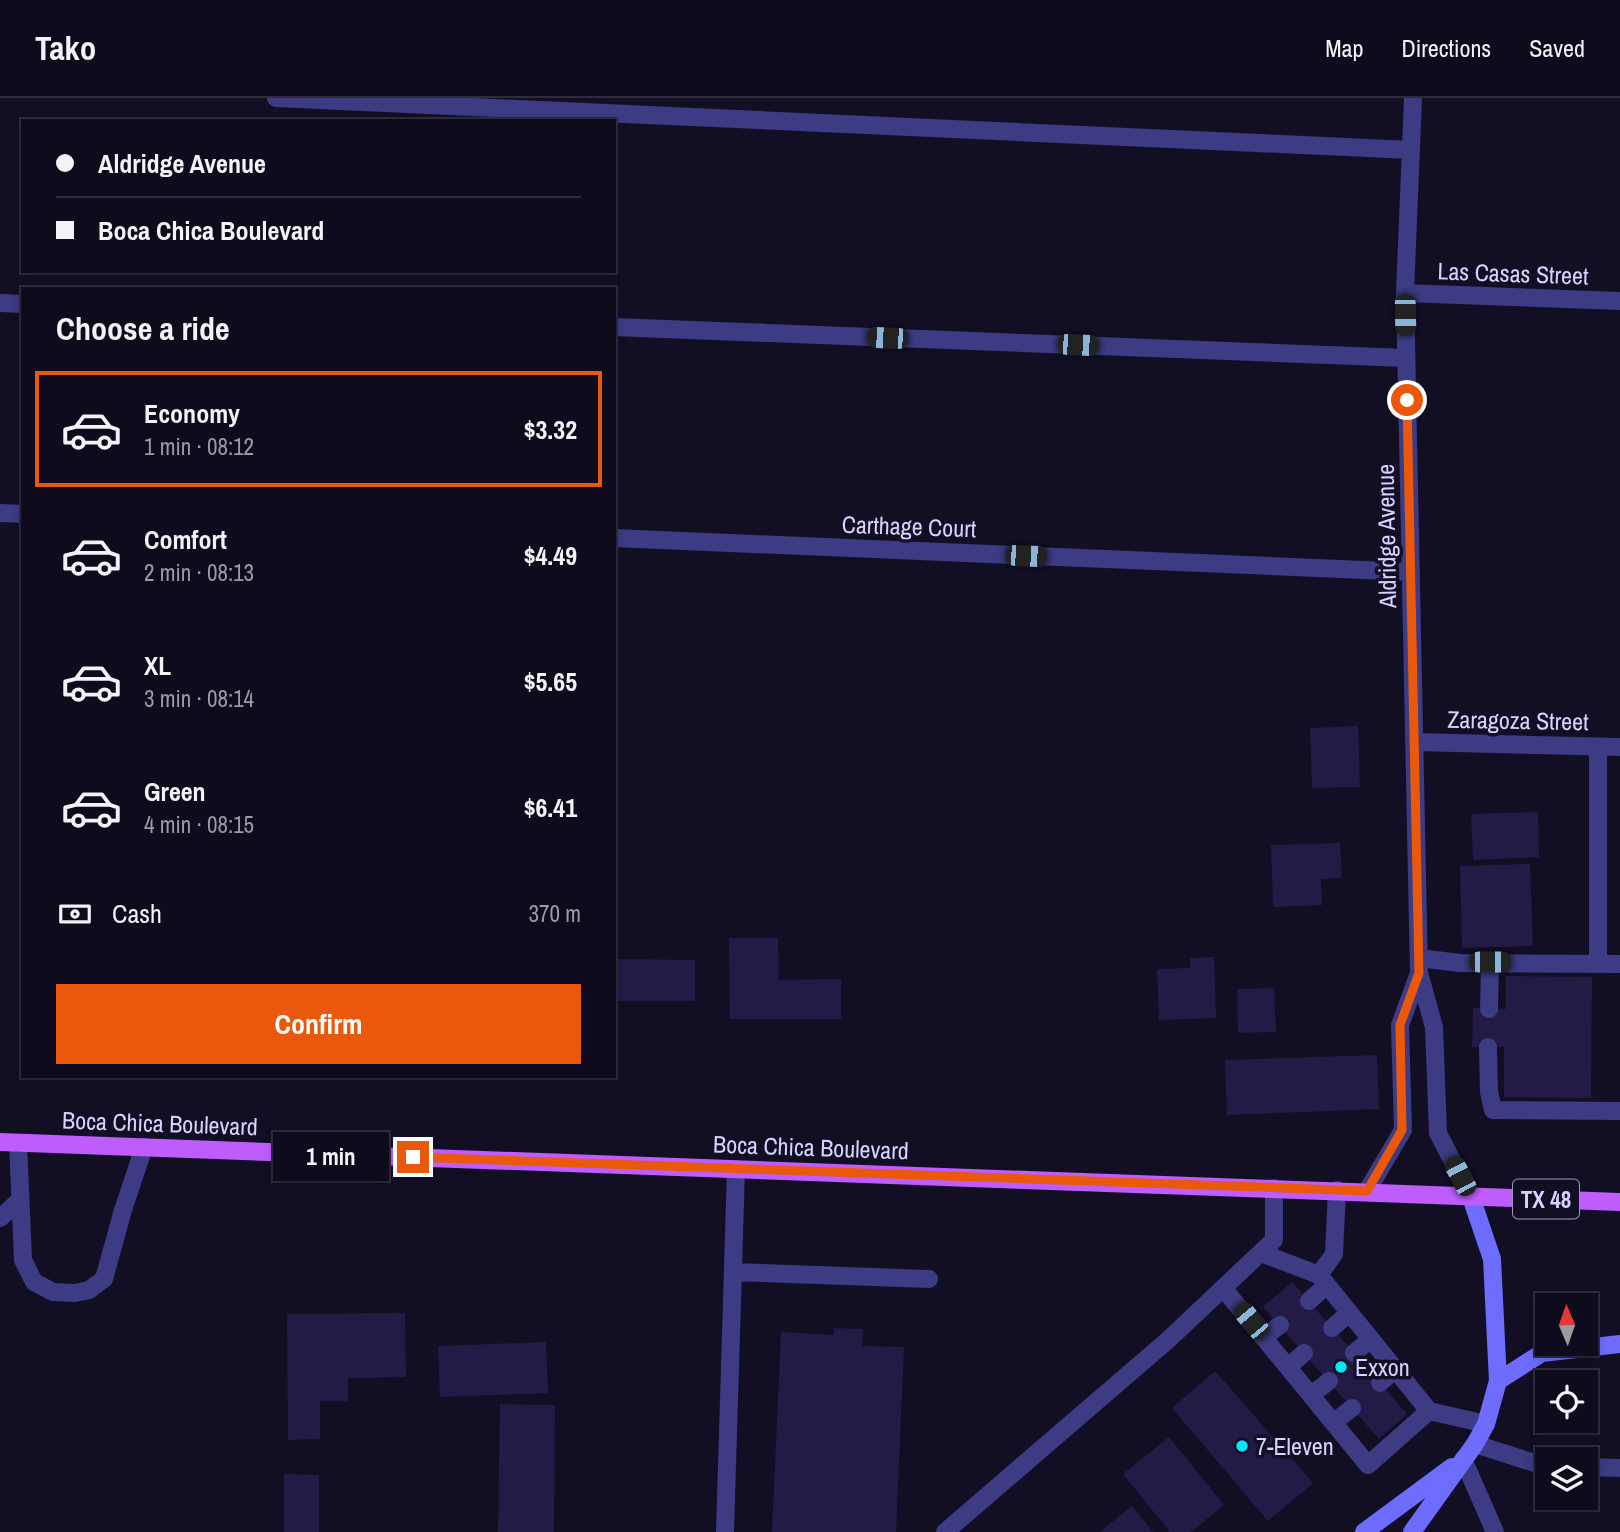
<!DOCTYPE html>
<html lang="en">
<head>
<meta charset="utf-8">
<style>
  body { margin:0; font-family:"Archivo Narrow",sans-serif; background:#171425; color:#f1f3f6; height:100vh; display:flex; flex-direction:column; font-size:26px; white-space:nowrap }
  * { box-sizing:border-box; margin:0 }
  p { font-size:23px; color:#9b9ba3 }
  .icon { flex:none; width:38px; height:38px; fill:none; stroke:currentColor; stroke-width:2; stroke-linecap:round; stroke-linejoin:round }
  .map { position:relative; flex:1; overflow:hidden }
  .drawer { position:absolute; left:21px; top:189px; width:595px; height:791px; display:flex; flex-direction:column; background:#0e0b1c; border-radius:0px; box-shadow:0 4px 10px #0003,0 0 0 2px #2e2b3b }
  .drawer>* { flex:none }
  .hud { position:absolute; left:21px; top:21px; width:595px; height:154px; border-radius:0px; box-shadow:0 4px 10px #0003,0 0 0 2px #2e2b3b; display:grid; align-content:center; height:154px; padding:0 35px; background:#0e0b1c }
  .needle { width:46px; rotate:358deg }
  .controls { position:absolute; left:1535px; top:1195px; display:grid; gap:14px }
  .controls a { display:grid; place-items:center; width:63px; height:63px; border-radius:0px; background:#0e0b1c; box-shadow:0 4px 10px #0003,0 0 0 2px #2e2b3b; font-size:35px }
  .end { position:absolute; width:32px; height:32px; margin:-16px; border:9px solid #ea580c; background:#fff; box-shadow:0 0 0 4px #fff }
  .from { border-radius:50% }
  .bubble { position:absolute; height:49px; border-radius:0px; background:#0e0b1c; box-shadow:0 4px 10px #0003,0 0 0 2px #2e2b3b; font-size:23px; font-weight:800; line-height:49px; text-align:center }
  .car { position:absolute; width:21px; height:42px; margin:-21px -10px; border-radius:9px; box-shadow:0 0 5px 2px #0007; background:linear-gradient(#222 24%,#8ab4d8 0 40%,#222 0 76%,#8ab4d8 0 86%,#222 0) }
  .hud b { display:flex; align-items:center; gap:24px; height:66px; font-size:26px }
  .hud b+b { border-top:2px solid #2e2b3b }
  .hud i { width:18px; height:18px; background:#f1f3f6 }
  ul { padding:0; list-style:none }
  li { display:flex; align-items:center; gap:21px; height:116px; margin:0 14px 10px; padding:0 21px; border:4px solid transparent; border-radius:0px }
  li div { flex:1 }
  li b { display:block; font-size:26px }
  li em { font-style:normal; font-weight:800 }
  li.selected { border-color:#ea580c }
  li>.icon { width:63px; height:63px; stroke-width:1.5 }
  h2 { padding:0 35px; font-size:32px; line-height:84px }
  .pay { display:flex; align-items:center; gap:18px; height:77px; padding:0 35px; font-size:26px }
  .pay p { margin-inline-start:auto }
  .primary-button { display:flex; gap:14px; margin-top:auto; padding:14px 35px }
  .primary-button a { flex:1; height:80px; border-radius:0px; background:#ea580c; color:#fff; font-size:28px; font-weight:800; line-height:80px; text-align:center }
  header { display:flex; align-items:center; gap:42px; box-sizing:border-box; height:98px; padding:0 35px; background:#0e0b1c; border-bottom:2px solid #2e2b3b }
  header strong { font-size:33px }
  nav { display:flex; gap:38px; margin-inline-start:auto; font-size:24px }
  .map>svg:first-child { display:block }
</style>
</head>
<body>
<header>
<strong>Tako</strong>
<nav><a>Map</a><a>Directions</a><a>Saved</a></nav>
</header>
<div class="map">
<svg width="1620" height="1434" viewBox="0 0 1620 1434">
  <rect width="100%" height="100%" fill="#120f25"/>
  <path fill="#231b45" d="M1358,628L1360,689L1312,690L1310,630Z
    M1538,714L1539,759L1473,762L1471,716Z
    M1340,745L1342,780L1321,781L1322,807L1273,809L1271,747Z
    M1530,766L1533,848L1462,850L1460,768Z
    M729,840H778L779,882L841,881V921H730Z
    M1214,859L1216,920L1159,922L1157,871L1190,870V860Z
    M614,861L695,862V903H614Z
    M1506,878L1592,879L1591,1000L1504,999V949H1472L1473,910L1506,911Z
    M1274,890L1276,934L1238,935L1237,891Z
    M1377,957L1379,1011L1227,1017L1225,962Z
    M1292,1184L1407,1316L1379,1341L1263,1209Z
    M405,1215L406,1279L348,1280V1303H320V1341L288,1342L287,1216Z
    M834,1230L863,1231L862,1248L904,1249L896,1434H772L781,1234L834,1237Z
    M546,1244L548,1295L440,1299L438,1248Z
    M1215,1273L1313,1385L1268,1423L1172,1310Z
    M500,1306L555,1307L554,1434H498Z
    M1169,1339L1224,1407L1191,1434H1170L1123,1376Z
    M284,1376L319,1377V1434H284Z
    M1132,1408L1153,1434H1100Z"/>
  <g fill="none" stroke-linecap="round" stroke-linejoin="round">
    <path stroke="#3c3b83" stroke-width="18" d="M0,205L23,206
      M614,229L1406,260
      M1419,860L1460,865L1620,866
      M1598,865V649
      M1489,911L1490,865
      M1488,949L1489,994L1493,1012L1620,1013
      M18,1045L23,1162L34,1184L53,1194L75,1195L89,1192L104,1181L123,1112L144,1049
      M0,1120L20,1102
      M1261,1155L1319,1177L1429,1313L1486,1326
      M733,1174L929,1181
      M1319,1177L1334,1156L1337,1092
      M1223,1190L1368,1367L1429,1313
      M1309,1203L1327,1187
      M1332,1230L1349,1215
      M1264,1239L1280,1227
      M1354,1255L1371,1241
      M1289,1268L1304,1255
      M1380,1285L1395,1271
      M1311,1297L1329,1283
      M1334,1324L1352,1310
      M1475,1346L1547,1369
      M1463,1361L1495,1434
      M1586,1369L1620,1370
      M725,1434L736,1071
      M945,1434L1168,1242L1274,1142V1090"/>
    <path stroke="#3c3b83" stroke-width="18" d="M276,0L1411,52
      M1413,0L1405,195L1419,875L1434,929L1438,1035L1471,1099
      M1405,195L1620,203
      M0,415L23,416
      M614,440L1411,474
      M1415,644L1620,649
      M1367,1093L1403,1032L1400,927L1419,875"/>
    <path stroke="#6d6cfd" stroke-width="18" d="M1498,1283L1542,1255L1620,1246
      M1364,1434L1452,1369
      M1412,1434L1475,1346L1486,1326L1498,1283L1492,1161L1471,1099"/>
    <path stroke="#be5cfd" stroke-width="18" d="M0,1044L1620,1104"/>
  </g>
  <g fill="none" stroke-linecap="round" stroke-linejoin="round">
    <path stroke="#ea580c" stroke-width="9" d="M413,1059L1367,1093L1402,1032L1400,927L1419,875L1407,302"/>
  </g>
  <g fill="#04e6fa" stroke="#120f25" stroke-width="2.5">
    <circle cx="1341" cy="1269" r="7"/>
    <circle cx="1242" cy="1348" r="7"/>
  </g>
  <g text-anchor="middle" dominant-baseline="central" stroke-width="7" stroke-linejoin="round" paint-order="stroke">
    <rect fill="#120f25" stroke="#9c98bd" stroke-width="2" x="1513" y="1081.5" width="66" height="39" rx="5"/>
    <g font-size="23" font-weight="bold" fill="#d7d3fe">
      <text x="1546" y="1101">TX 48</text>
    </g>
    <g font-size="24" fill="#d7d3fe" stroke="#120f25">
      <text transform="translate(1513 175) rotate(2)">Las Casas Street</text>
      <text transform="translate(909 428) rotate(2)">Carthage Court</text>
      <text transform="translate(1386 438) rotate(-91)">Aldridge Avenue</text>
      <text transform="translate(1518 622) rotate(1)">Zaragoza Street</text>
      <text transform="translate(160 1025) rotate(2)">Boca Chica Boulevard</text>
      <text transform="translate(811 1049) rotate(2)">Boca Chica Boulevard</text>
    </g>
    <g font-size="24" fill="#d7d3fe" stroke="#120f25" text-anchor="start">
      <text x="1355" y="1269">Exxon</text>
      <text x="1256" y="1348">7-Eleven</text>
    </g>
  </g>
</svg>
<div class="controls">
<a><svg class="needle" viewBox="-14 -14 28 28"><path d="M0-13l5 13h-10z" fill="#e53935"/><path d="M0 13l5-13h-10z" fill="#9b9ba3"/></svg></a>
<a><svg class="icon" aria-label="locate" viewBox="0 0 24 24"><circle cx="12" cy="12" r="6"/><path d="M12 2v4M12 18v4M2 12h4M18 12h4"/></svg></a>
<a><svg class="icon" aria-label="layers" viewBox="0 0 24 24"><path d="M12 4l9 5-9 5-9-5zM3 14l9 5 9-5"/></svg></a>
</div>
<i class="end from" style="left:1407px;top:302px"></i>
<i class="end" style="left:413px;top:1059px"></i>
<div class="bubble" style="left:273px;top:1034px;width:116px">1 min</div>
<i class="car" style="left:1405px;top:217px;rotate:179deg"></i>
<i class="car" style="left:887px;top:240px;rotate:272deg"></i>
<i class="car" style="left:1078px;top:247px;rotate:92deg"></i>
<i class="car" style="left:1026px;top:458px;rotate:92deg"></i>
<i class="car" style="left:1490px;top:864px;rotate:90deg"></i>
<i class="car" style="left:1460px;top:1078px;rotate:332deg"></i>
<i class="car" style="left:1251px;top:1223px;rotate:320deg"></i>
<div class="hud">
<b><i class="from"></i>Aldridge Avenue</b>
<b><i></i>Boca Chica Boulevard</b>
</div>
<section class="drawer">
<h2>Choose a ride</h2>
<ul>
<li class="selected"><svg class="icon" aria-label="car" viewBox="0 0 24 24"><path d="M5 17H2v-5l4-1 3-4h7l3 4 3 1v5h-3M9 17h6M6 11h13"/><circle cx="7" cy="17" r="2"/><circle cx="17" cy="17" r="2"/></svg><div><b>Economy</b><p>1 min · 08:12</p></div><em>$3.32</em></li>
<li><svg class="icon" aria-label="car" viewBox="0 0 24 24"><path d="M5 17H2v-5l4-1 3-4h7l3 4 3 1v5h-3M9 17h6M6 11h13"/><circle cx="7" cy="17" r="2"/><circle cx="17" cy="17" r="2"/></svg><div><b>Comfort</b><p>2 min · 08:13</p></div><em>$4.49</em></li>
<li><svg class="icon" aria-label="car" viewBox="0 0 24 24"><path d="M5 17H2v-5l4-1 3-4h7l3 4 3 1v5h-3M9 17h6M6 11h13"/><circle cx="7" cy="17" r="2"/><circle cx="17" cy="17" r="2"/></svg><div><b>XL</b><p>3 min · 08:14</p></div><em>$5.65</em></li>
<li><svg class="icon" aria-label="car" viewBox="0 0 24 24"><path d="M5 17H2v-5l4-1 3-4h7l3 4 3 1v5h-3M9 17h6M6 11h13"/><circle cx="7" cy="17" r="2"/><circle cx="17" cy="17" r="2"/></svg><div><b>Green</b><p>4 min · 08:15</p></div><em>$6.41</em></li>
</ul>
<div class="pay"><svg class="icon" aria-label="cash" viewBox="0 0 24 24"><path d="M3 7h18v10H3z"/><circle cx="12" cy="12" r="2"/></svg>Cash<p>370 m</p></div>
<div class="primary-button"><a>Confirm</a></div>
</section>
</div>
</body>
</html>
